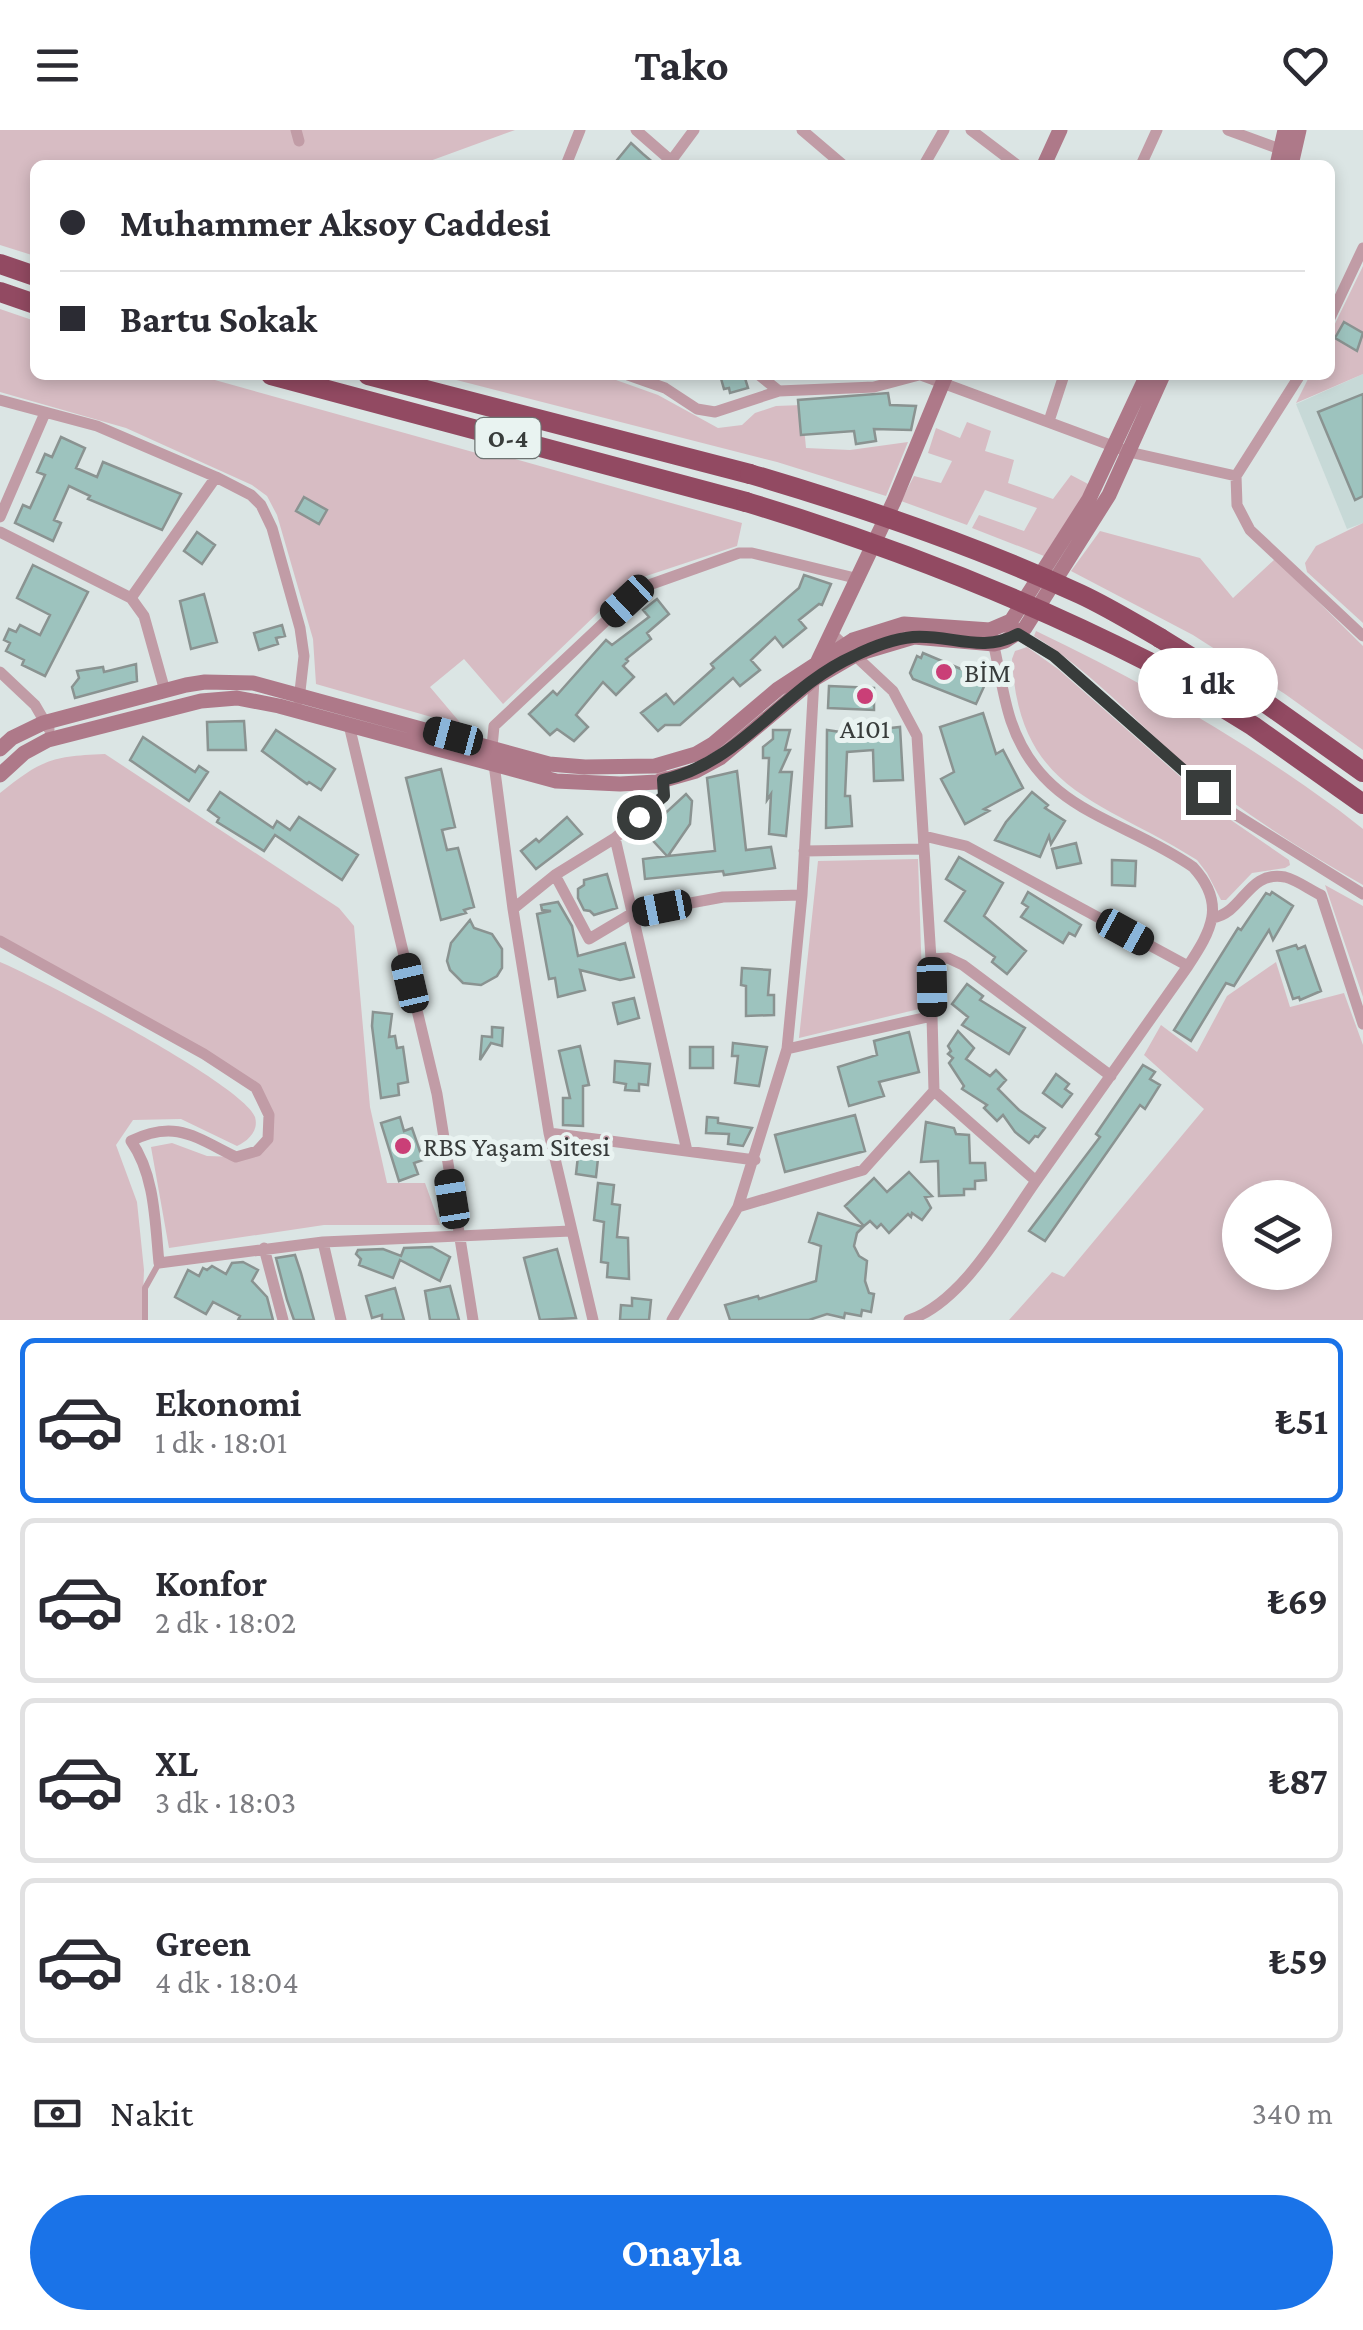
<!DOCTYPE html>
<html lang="tr">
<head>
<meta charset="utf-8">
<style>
  body { margin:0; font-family:"Crimson Pro",serif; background:#f7f7f7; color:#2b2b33; height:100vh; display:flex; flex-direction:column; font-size:38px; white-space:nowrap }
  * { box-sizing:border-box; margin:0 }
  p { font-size:32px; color:#7c7c81 }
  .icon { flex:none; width:55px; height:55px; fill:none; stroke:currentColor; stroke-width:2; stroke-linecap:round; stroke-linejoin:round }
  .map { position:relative; height:1190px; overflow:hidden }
  .side { display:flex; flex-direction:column; background:#fff; flex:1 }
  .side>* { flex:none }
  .guide { position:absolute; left:30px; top:30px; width:1305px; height:220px; border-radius:15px; box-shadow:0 5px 15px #0003; display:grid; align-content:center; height:220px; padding:0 30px; background:#fff }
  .tools { position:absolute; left:1222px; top:1050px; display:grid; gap:20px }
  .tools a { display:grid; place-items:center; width:110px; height:110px; border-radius:50%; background:#fff; box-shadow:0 5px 15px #0003; font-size:50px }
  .end { position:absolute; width:45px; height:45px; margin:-22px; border:12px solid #383c3b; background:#fff; box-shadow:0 0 0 5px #fff }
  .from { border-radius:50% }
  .bubble { position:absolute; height:70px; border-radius:35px; background:#fff; box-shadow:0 5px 15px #0003; font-size:32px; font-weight:700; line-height:70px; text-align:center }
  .car { position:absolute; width:30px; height:60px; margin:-30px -15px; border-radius:12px; box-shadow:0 0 8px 2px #0007; background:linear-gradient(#222 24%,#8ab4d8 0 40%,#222 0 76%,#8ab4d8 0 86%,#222 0) }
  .guide b { display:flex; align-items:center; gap:35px; height:95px; font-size:38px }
  .guide b+b { border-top:2px solid #e1e1e2 }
  .guide i { width:25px; height:25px; background:#2b2b33 }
  ul { padding:18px 0 0; list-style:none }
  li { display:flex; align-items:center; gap:30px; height:165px; margin:0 20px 15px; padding:0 10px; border:5px solid #e1e1e2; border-radius:15px }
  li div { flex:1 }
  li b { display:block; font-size:38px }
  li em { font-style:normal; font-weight:700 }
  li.active { border-color:#1a73e8 }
  li>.icon { width:90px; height:90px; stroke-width:1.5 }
  .pay { display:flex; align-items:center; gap:25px; height:110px; padding:0 30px; font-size:38px }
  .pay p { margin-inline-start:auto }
  .button { display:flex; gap:20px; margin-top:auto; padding:20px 30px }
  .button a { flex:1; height:115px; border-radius:60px; background:#1a73e8; color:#fff; font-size:40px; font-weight:700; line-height:115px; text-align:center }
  header { display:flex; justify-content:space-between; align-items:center; height:130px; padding:0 30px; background:#fff; font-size:45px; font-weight:700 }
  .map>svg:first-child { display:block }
</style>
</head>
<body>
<header><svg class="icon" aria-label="menu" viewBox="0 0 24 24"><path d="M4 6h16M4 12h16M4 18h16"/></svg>Tako<svg class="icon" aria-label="heart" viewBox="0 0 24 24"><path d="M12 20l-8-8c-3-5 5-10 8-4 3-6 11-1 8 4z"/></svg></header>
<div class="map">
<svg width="1363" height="1190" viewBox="0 0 1363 1190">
  <rect width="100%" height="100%" fill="#dbe5e4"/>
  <path fill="#c7d9d7" d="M1363,244V393L1347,399L1296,274Z"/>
  <path fill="#d7bcc3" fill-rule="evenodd" d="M0,0H515L419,35H35V126L0,115Z
    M1363,136V244L1296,273L1310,245H1330V204Z
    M0,179L35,191V245H197L498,329L501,325L742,393L737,416L631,451L503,574L464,529L430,557L463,596L316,554L313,509L277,385L267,366L252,355L126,298L0,262Z
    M437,245H602L658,265L718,298L742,295L755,283L776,276L802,275L806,318L850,320L908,312L886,366L777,332Z
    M967,292L991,301L985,321L1014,330L1008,353L1053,369L1071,345L1090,355L1044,426L972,398L979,385L1024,401L1037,378L985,360L967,395L901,371L914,346L941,353L952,331L928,323L936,298L960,308Z
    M1363,393V493L1307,442L1305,433L1316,416Z
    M1100,401L1200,428L1233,468L1275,429L1363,516V620L1285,564L1193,505L1071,441Z
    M1036,501C1144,552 1243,610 1340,681L1363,699V755C1300,719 1241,682 1186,635C1136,592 1090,540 1034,506Z
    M1027,517L1058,539L1225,686L1289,730L1290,735L1285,738L1252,743L1226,770H1221L1207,743L1197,730C1101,669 1019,663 1012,529L1015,521Z
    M105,624L339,778L354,796L370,977L387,1053H425L440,1095H324L169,1118L151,1017L172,1013L207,1026L236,1027L268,1009L269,986L256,958L0,811V663C41,630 52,626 105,624Z
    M918,729L923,878L799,908L818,731Z
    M1325,755L1363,776V867Z
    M0,832C40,849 243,954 255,987C259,1001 248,1011 237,1016L181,989L133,990L116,1015L137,1072L144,1140L142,1190H0Z
    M1276,832L1290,877L1344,863L1363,915V1190H1009L1052,1142L1064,1147L1204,979L1144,925L1161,895L1197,922L1227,866ZM1240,1068H1315V1142H1240Z"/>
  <path fill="#9dc3be" stroke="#8a9391" stroke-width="2.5" d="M631,13L643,24L656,35H613Z
    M1344,192L1363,203L1357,221L1335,208Z
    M720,245H744L748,258L730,263L729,258L724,259Z
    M888,263L890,275L916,276L911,300L874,299L876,311L856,314L854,301L801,305L798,270Z
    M1363,264V366L1355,370L1318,282Z
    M61,307L85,318L76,338L97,347L103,332L181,364L162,400L88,369L90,366L69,356L54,390L61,393L53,411L15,393L23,375L30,378L45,345L37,342L45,324L52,327Z
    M304,367L327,380L319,394L296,381Z
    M197,402L215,415L202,434L184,421Z
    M33,435L88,462L45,546L22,535L24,530L6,521L10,513L4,510L9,499L16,502L20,495L40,505L50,485L17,468Z
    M804,445L831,454L822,475L819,474L799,490L806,498L783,517L775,507L751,530L760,540L740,556L733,548L680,595H665L658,601L641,583L666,564L674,574L714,538L711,534L799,458Z
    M204,464L217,512L191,519L180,471Z
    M657,469L669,484L647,503L651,509L626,529L628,531L623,536L634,547L616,565L603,552L576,585L588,597L574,611L557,599L550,605L529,584L553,561L557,565L606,510L612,515L649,487L643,480Z
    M282,495L285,506L276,508L278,514L259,520L254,503Z
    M923,523L987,550L976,574L913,549L910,543L917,526L921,528Z
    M136,534L137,551L75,568L72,557L79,548L77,541L103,537L104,542Z
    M829,556L874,558V580L828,578Z
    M983,583L996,624L1003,620L1023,658L984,679L989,681L965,694L941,649L954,642L940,597Z
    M244,591L246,620H208L207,592Z
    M900,597L903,650L874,651L873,620L847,622L845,666H850L852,696L826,698L827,600L847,603Z
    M276,600L335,639L321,660L309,652L307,654L262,621Z
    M773,600H790L785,620H790L780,642H792L786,706L769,704L771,664L767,670L769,628H763V617L773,609Z
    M143,607L195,642L199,636L208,642L189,671L130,630Z
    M441,639L455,697L442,700L447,720L458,718L474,777L464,780L466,783L441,790L406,648Z
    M737,641L746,720L771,717L775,738L724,745L723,741L645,749L643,729L667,726L645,702L686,664L692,671L690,694L668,726L715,721L707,648Z
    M220,662L273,698L277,691L290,700L299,687L358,725L342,750L275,705L264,721L217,692L219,688L208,680Z
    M1032,662L1048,675L1045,678L1065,691L1051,714L1049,706L1040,727L995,710L1006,692Z
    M567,687L582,704L536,739L521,721L536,709L539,712Z
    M1076,713L1081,733L1057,738L1052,719Z
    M959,727L1003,753L984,786L1026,821L1007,844L992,832L995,827L945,791L965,761L946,749Z
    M1112,730L1136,731L1135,756L1112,755Z
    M607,744L617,778L594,785L590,781L584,780L578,768V759L584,755V750Z
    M1028,762L1081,795L1075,806L1069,803L1063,813L1021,787L1028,777L1022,773Z
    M1272,762L1293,776L1273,810L1269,800L1234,856L1226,853L1191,911L1174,900L1238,798L1241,800L1266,763L1270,765Z
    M558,772L572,796L578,826L625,813L634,847L620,850L580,840L585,860L558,867L555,848L549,849L537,784L551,781L542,780L541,775Z
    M470,790L474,798L492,804L502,819V838L497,846L481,855L463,853L450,840L447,831L451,813Z
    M1296,815L1298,819L1305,816L1321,861L1300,870L1299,867L1293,869L1277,821Z
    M742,838L770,840L768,865H774V885L746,886V856L741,855Z
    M967,854L983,866L980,870L1025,898L1009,924L962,895L968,887L952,874Z
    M634,868L639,888L618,894L613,873Z
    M373,882L392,884L389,907L395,906L397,918L403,917L408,952L398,954L399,965L381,968L372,896Z
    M492,897L503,898L502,916L491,913L480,930L482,906L492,907Z
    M958,901L974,918L966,929L990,946L996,940L1006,950L998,959L1019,980L1045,998L1038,1007L1035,1006L1029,1013L1015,1002L1003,985L997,991L984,978L987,975L962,959L964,956L949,933L953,928L948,924L951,921L948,916Z
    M909,902L919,942L879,952L884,966L849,976L838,937L877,925L874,911Z
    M733,913L767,917L759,956L735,953L738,926H732Z
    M580,916L589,955L583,956V996L563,995V968H570L559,921Z
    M690,917H713V938H690Z
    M615,931L650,934L648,955L639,954V961L625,960L626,954L614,952Z
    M1143,935L1155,942L1150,949L1160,955L1145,979L1140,975L1045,1111L1029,1101L1100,1007L1096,1004Z
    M1056,944L1069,954L1065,959L1072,964L1062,977L1043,963Z
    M855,985L865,1021L785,1042L775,1005Z
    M400,987L404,1001L412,998L423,1030L414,1033L418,1044L399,1051L381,993Z
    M707,987L718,988V993L752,998L743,1016L728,1014L729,1004L706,1003Z
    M926,992L954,998L956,1004L969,1005L970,1033H985L986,1050L975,1051V1059H964V1065L939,1066L938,1031L921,1032Z
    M579,1017L599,1019L596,1047L576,1044Z
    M909,1042L932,1066L925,1067L931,1078L922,1090L912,1083L911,1087L908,1084L889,1103L881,1094L877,1098L870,1091L864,1096L845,1076L874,1048L887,1062Z
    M598,1053L614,1055L612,1074L620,1075L617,1107L628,1108L629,1149L607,1147L608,1133L601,1132L604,1092L594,1090Z
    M818,1083L863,1097L857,1103L854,1116L859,1126L867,1131L865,1151L869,1163L874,1164L871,1182L862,1180L861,1186L845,1183L844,1188L827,1184L809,1190H730L725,1175L758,1166L759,1169L816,1151L821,1116L809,1112Z
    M432,1117L450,1127L440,1151L400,1130L393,1148L359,1135L361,1129L356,1124L358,1120L383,1119L401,1126L404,1118Z
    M557,1119L576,1188L540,1190L524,1128Z
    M295,1125L301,1143L314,1190H294L287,1170L276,1128Z
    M243,1132L258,1140L252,1151L267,1167L273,1190H238L240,1186L213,1172L206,1184L175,1167L188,1140L199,1146L203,1138L207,1140L212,1136L226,1144L232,1133Z
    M450,1156L459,1190H430L425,1161Z
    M395,1158L404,1190H382V1185L372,1188L366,1166Z
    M632,1168L651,1170L649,1190H620L621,1175L632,1176Z"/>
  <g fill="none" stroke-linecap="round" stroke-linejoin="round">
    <path stroke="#c19ca6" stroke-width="6" d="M145,1190V1158L159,1133"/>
    <path stroke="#c19ca6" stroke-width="11" d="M296,0L299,11
      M636,0L676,35
      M802,0L843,35
      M971,0L1017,35
      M1228,0L1285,21
      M671,31L694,0
      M566,35L580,0
      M924,35L944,0
      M1141,35L1157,0
      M1330,188L1363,118
      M628,245L665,258L697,279L715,282L779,261L874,257L919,245
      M759,245L779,261
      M921,245L1129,322L1236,346L1300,245
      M0,270L97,296L216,347L251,365L261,375L272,398L300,498L304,526L299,570
      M1049,291L1064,245
      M1236,346L1237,375L1250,400L1363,506
      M0,387L45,283
      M0,402L131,468L144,486L165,561
      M131,468L216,347
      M1012,501L1054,526L1233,683L1363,764
      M831,503L893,561L917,606L931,829
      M992,508C999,535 1002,564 1011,591C1042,683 1123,688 1193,737C1227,774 1211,801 1188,836L1036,1051
      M0,542L35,575L49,599
      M349,595L437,964L473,1190
      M492,617L494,596L627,471L649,455L739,423H752L859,449
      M494,634L513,779L555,745L615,708L664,666L662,644
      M924,706L966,716L1188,836
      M615,708L687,1021
      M804,721L924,719
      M555,745L589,809L631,784L723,767L802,765
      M513,779L549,1003L593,1190
      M1212,788C1244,783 1247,740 1285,747C1297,750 1310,760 1321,765L1363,894
      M0,811L204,924L256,958L269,985L268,1009L257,1021L236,1027C195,1007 175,989 131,1011C155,1045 155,1092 159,1133L323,1112L571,1101
      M932,886L934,961
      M787,919L932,886L931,829L948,828L963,835L1111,946
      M549,1003L755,1030
      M738,1077L863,1040L934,961L1036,1051C1004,1096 963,1172 909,1190
      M323,1112L341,1190
      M264,1118L283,1190
      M672,1190L738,1077L787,919L802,765L814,549"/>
    <path stroke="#ae7989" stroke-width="15" d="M1044,35L1060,0
      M1277,35L1285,0
      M1291,35L1299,0
      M818,531L894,371L946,245
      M0,619L12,608L43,593L186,555L205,552L253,553L549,634L585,637L655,636L696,624L713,614L778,559L853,510L904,494L990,500L1011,491L1089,369L1147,245
      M0,645L24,623L48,610L201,571L237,568L279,576L556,651L620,654L657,652L696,641L720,628L814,549L857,524L914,507L994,514L1005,511L1025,498L1109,365L1163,245"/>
    <path stroke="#924a62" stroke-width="20" d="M0,134L35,146
      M0,162L35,174
      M271,245L746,372
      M368,245L750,344
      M1160,508L1270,576L1363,642
      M1149,532L1253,596L1363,674"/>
    <path stroke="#924a62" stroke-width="20" d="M750,344C862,377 974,415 1080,464C1108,477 1134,493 1160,508
      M746,372C885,414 1019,466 1149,532"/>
  </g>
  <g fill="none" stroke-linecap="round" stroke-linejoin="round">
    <path stroke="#383c3b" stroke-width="12" d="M639,687L664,666L663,650C743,632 782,558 854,526C872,517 893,509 913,507C950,504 982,524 1018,504L1054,526L1208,662"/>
  </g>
  <g fill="#ca3f77" stroke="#e9f3f1" stroke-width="4">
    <circle cx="944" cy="542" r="10"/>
    <circle cx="865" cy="566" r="10"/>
    <circle cx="403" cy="1016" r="10"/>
  </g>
  <g text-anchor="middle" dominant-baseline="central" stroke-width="10" stroke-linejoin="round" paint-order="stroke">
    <rect fill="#e9f3f1" stroke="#6d7372" stroke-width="2.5" x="475.5" y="288" width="65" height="40" rx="8"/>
    <g font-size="25" font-weight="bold" fill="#383c3b">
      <text x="508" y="308">O-4</text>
    </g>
    <g font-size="28" fill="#383c3b" stroke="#e9f3f1" text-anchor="start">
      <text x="964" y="542">BİM</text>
      <text x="865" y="598" text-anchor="middle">A101</text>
      <text x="423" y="1016">RBS Yaşam Sitesi</text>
    </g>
  </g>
</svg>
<div class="tools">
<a><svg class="icon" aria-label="layers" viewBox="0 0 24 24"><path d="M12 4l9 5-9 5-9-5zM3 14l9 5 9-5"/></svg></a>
</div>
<i class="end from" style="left:639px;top:687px"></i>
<i class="end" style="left:1208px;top:662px"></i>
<div class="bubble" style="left:1138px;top:518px;width:140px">1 dk</div>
<i class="car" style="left:627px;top:471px;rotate:227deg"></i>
<i class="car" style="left:453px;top:606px;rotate:285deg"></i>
<i class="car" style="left:662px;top:778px;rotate:259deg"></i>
<i class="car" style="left:1125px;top:802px;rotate:119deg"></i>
<i class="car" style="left:410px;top:853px;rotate:347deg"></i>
<i class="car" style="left:932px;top:857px;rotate:179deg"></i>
<i class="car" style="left:452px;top:1069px;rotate:351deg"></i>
<div class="guide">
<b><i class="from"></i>Muhammer Aksoy Caddesi</b>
<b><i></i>Bartu Sokak</b>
</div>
</div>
<section class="side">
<ul>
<li class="active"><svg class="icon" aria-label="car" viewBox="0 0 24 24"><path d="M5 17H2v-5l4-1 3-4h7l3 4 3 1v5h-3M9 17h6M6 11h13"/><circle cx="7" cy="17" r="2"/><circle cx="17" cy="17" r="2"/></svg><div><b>Ekonomi</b><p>1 dk · 18:01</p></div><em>₺51</em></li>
<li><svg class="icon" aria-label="car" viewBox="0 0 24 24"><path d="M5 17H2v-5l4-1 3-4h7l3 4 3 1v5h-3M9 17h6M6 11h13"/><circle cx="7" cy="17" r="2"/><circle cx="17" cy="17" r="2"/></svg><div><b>Konfor</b><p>2 dk · 18:02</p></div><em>₺69</em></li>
<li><svg class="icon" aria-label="car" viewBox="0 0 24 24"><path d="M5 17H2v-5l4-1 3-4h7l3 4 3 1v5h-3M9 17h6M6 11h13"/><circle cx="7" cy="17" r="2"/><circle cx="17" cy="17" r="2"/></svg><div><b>XL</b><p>3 dk · 18:03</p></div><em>₺87</em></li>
<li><svg class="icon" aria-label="car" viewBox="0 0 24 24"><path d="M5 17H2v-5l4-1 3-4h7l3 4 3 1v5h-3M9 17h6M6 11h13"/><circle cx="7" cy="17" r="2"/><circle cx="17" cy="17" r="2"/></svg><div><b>Green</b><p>4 dk · 18:04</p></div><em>₺59</em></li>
</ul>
<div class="pay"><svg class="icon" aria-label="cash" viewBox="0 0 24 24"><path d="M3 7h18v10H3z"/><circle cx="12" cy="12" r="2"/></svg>Nakit<p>340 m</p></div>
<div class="button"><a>Onayla</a></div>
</section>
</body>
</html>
